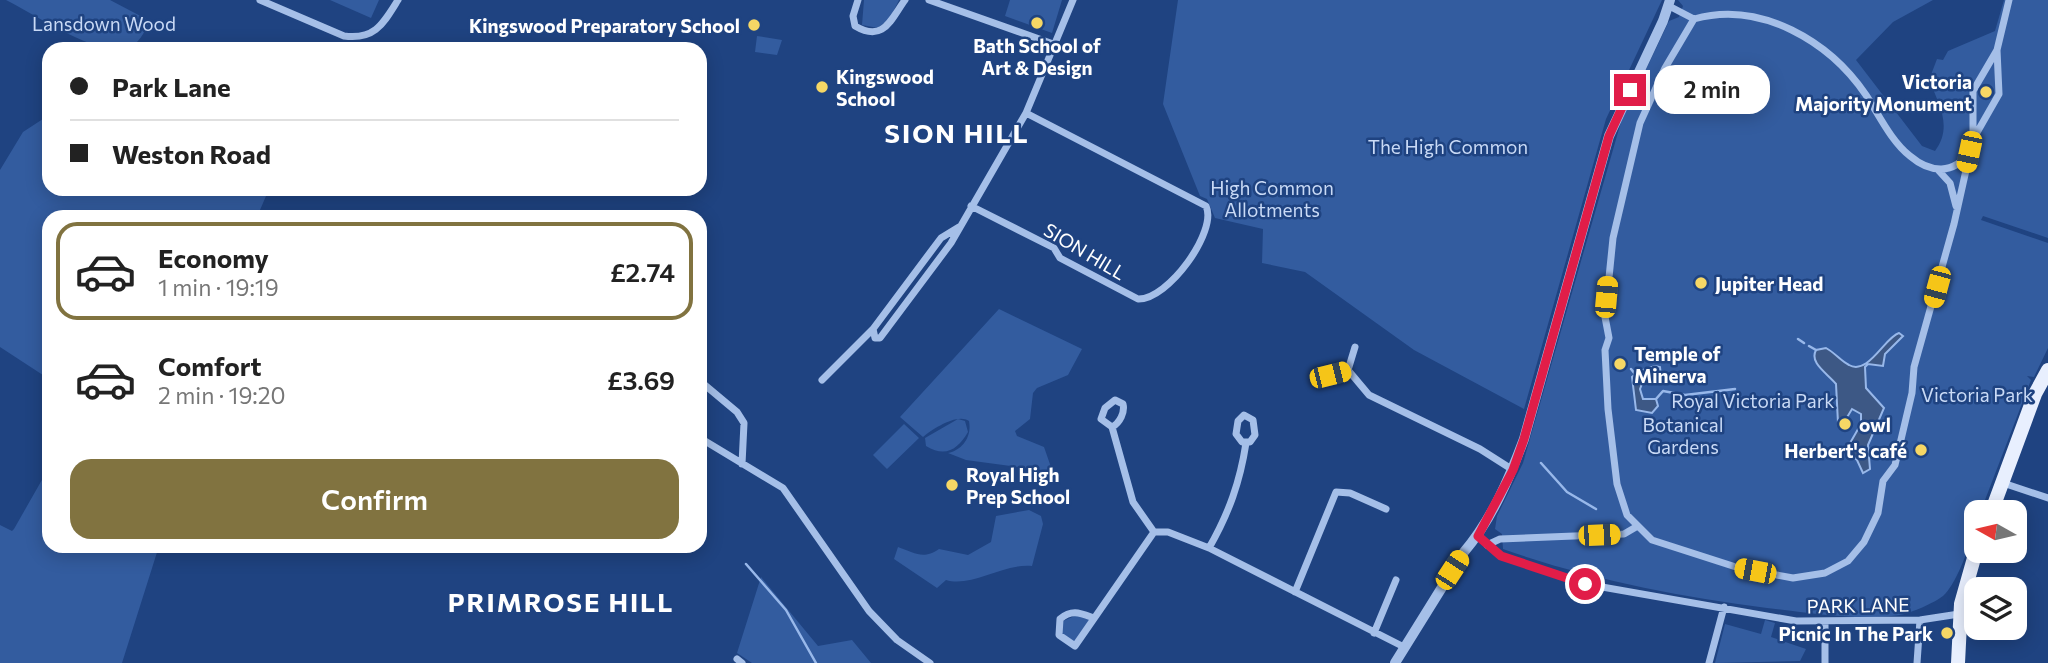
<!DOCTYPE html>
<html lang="en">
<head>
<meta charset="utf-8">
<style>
  body { margin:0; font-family:Commissioner,sans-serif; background:#f6f6f6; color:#222; height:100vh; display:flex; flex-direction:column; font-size:26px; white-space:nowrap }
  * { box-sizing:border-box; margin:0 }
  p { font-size:23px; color:#767676 }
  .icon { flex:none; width:38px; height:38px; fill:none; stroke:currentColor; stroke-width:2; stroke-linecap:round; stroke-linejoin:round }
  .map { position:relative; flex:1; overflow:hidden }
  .sheet { position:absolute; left:42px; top:210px; width:665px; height:343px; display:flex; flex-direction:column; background:#fff; border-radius:21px; box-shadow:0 4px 18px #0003 }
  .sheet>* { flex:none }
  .guide { position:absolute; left:42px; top:42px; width:665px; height:154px; border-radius:21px; box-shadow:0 4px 18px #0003; display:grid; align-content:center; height:154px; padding:0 28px; background:#fff }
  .needle { width:46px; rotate:278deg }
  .fabs { position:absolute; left:1964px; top:500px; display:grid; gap:14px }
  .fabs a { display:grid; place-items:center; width:63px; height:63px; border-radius:14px; background:#fff; box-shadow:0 4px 18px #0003; font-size:35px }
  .end { position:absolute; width:32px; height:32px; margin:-16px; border:9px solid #e11d48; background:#fff; box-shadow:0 0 0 4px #fff }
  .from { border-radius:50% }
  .bubble { position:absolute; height:49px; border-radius:21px; background:#fff; box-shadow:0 4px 18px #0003; font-size:23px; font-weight:600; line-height:49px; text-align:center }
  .car { position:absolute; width:21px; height:42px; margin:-21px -10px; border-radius:9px; box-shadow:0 0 5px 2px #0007; background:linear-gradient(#f5c518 24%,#345 0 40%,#f5c518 0 76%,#345 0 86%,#f5c518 0) }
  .guide b { display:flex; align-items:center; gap:24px; height:66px; font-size:26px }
  .guide b+b { border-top:2px solid #e0e0e0 }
  .guide i { width:18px; height:18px; background:#222 }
  ul { padding:12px 0 0; list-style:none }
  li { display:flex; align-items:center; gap:21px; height:98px; margin:0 14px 10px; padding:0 14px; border:4px solid transparent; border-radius:21px }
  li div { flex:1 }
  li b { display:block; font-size:26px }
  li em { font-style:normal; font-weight:600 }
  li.on { border-color:#817340 }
  li>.icon { width:63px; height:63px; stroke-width:1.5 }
  .button { display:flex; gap:14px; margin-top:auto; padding:14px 28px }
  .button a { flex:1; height:80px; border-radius:21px; background:#817340; color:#fff; font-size:28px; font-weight:600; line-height:80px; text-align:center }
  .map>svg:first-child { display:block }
</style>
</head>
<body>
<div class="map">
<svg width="2048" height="663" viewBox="0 0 2048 663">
  <rect width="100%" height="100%" fill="#1f4381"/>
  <path fill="#335c9f" d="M6,0H110L150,21C144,32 139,45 126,49C98,57 32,13 6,0Z
    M330,0H379L371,18Z
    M864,0H899L890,18L878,28L862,25Z
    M1010,0H1062L1052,33L1005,16Z
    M1178,0H1662L1606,119L1524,409L1414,350L1305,272L1262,263L1263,229L1215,218L1207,199L1200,196L1163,104Z
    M1678,0H1933L1893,22L1856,60L1922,146L1935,151C1953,127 1939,104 1929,80L1937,59L1943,60L1948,51L1995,31L2004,0H2048V238L1983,216L1981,220L2048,243V348L2034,377L2027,376L2031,380L1980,513H1976C1976,532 1958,583 1943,596C1934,603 1911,613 1900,615C1855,621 1811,613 1767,608C1677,596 1588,579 1503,549L1502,534L1495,529L1497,516L1523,463L1621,122L1669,21L1679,17L1683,6Z
    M757,36L782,40L777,55L755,52Z
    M49,115V189H269L257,217H49V379L0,347V170L23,132Z
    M999,309L1082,349L1068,375L1037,388L1033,393L1030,419L1015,431L1017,436L1044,447L1052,470L1049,471L966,460L948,453C963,450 972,436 969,421C957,413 933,429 923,437L900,417Z
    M958,419L965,421L968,432C958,449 946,458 926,446L925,438Z
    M904,424L919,438L887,469L873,455Z
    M49,446V546H159L122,663H0V525L12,531L14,529L47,471Z
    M1029,510L1041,516L1043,524L1032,566C1003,563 971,588 946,580L937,588L894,559L898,547C915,553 923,560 939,549L968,555L991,542L996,516Z
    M761,577L818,646L852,640L871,663H752L737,653Z
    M1077,615L1090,619L1074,642L1062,633L1063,621Z
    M1765,620L1775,623L1771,637L1806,649L1800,661L1715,663L1725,624L1761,634Z"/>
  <path fill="#3d5885" stroke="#98b8ea" stroke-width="2" d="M1899,333L1903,336L1885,354L1883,366L1868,364L1865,367L1866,388L1884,408L1868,445L1870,469L1863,473L1857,460L1846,450L1861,424V414L1852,409L1843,424L1838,423L1836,384C1827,373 1809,363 1816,350L1826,348C1835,353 1841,361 1849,365C1868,376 1885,337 1899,333Z
    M1655,366L1660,367L1661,377L1658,380L1644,379L1640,389L1643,399H1656L1658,406L1652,413L1636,410L1632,377L1640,371Z"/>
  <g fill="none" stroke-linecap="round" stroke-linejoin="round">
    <path stroke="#98b8ea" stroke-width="2.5" d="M1798,339L1804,343
      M1809,346L1816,350
      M1631,369L1635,374
      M1656,399L1663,391L1685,395L1735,389
      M1541,463L1567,492L1596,509
      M746,564L786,610L816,663"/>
    <path stroke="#a5bfe8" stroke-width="7" d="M260,0L344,36C375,40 383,24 398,0
      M858,0L853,16L855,26C884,43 891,19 905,0
      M929,0L1056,45
      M1669,6L1694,19
      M1975,136L1999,94L1997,50L2009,0
      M1969,152C1954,175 1930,173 1910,156C1891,141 1879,115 1866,95C1830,42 1761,0 1694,19L1665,68L1640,123L1613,238L1605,317L1609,338L1605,350L1608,409L1617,484L1627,515L1652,540L1739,568L1793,578L1825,573L1848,561L1864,542L1878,513L1883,481L1895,465L1912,393L1914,367L1954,224L1973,139V91L1997,50
      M1939,171L1950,183L1956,206
      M971,206L1054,248L1060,258L1138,299C1168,300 1218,231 1206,206L1026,113
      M959,227L941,238L873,329L875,338H880L951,243L1026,113L1073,0
      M1348,370L1355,347
      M1330,375L1348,370L1369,395L1480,449L1513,470
      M822,380L873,329
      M700,381L737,412L744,423L742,464
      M1244,415L1253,420L1255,435L1250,442H1242L1236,434L1238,421Z
      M1112,427C1120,423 1125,412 1123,404L1115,400L1105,408L1101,419L1112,427L1133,502L1154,532
      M700,438L783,488L869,611L897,640L930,663
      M2003,483L2048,498
      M1478,536L1501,556L1585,584L1796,621L1920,620L1959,614
      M1487,545L1500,539L1624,534L1636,527
      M1209,548C1229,513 1240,482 1246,443
      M1295,592L1336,492L1350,493L1386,509
      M1094,618C1080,613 1072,609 1060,619L1059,635L1075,646L1154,532H1168L1209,548L1404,647
      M1825,623V663
      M1374,633L1396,580
      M737,659L742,663
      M1709,663L1724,607
      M1917,663L1920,620"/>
    <path stroke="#a5bfe8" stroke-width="10" d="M1395,663L1464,552C1492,519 1509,479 1524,439L1609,136L1663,21L1670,0"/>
    <path stroke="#e8effe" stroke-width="14" d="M1991,513L2035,394L2048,370
      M1958,663L1961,604L1976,551"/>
  </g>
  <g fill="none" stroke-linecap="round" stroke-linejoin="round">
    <path stroke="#e11d48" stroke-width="9" d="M1585,584L1501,556L1478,536L1513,470L1524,439L1609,136L1630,90"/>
  </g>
  <g fill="#f6d765" stroke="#1f4381" stroke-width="2.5">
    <circle cx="1037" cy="23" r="7"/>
    <circle cx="754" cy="25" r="7"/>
    <circle cx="822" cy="87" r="7"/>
    <circle cx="1986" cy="92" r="7"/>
    <circle cx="1701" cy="283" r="7"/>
    <circle cx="1620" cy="364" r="7"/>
    <circle cx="1845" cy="424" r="7"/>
    <circle cx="1921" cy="450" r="7"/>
    <circle cx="952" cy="485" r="7"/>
    <circle cx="1947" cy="633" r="7"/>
  </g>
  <g text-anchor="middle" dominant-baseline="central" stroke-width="5" stroke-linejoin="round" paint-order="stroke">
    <g font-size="19" fill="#c9daf6" stroke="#1f4381">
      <text x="104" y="23">Lansdown Wood</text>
      <text x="1448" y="146">The High Common</text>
      <text x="1272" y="187">High Common<tspan x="1272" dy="22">Allotments</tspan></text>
      <text x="1977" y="394">Victoria Park</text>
      <text x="1753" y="400">Royal Victoria Park</text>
      <text x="1683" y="424">Botanical<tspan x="1683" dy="22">Gardens</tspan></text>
    </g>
    <g font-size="19" font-weight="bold" fill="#fff" stroke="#1f4381" text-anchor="start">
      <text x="740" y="25" text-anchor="end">Kingswood Preparatory School</text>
      <text x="1037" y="45" text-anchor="middle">Bath School of<tspan x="1037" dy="22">Art &amp; Design</tspan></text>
      <text x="836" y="76">Kingswood<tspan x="836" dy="22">School</tspan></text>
      <text x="1972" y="81" text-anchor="end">Victoria<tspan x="1972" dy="22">Majority Monument</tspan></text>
      <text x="1715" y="283">Jupiter Head</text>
      <text x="1634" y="353">Temple of<tspan x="1634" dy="22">Minerva</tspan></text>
      <text x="1859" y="424">owl</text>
      <text x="1907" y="450" text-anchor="end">Herbert's café</text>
      <text x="966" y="474">Royal High<tspan x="966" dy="22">Prep School</tspan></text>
      <text x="1933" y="633" text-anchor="end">Picnic In The Park</text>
    </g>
    <g font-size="19" fill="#fff" stroke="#1f4381">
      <text transform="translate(1085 251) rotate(31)">SION HILL</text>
      <text transform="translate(1858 605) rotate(-1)">PARK LANE</text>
    </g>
    <g font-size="26" font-weight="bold" letter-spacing="2" fill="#fff" stroke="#1f4381">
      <text x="957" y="132">SION HILL</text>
      <text x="561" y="601">PRIMROSE HILL</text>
    </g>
  </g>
</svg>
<div class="fabs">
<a><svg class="needle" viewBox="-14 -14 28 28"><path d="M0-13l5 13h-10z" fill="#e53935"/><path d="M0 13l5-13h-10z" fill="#767676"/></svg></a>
<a><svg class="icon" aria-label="layers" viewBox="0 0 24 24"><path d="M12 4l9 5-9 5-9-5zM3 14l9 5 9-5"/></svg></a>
</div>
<i class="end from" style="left:1585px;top:584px"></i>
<i class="end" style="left:1630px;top:90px"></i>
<div class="bubble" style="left:1654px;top:65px;width:116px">2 min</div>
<i class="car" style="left:1969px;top:152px;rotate:192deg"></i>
<i class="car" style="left:1937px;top:287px;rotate:195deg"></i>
<i class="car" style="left:1606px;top:297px;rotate:5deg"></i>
<i class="car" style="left:1330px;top:375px;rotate:76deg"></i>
<i class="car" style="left:1599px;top:535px;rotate:88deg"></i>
<i class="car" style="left:1452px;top:570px;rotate:33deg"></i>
<i class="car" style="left:1755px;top:571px;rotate:281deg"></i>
<div class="guide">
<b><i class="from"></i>Park Lane</b>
<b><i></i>Weston Road</b>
</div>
<section class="sheet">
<ul>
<li class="on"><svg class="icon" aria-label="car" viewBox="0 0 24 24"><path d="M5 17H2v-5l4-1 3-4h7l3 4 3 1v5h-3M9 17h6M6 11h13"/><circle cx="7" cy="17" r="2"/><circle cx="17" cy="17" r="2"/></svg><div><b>Economy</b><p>1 min · 19:19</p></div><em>£2.74</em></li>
<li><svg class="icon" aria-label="car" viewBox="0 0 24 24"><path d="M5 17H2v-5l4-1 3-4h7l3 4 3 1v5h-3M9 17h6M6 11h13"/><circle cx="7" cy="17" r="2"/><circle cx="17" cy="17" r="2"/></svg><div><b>Comfort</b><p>2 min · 19:20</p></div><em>£3.69</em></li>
</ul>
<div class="button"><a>Confirm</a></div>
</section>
</div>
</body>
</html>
